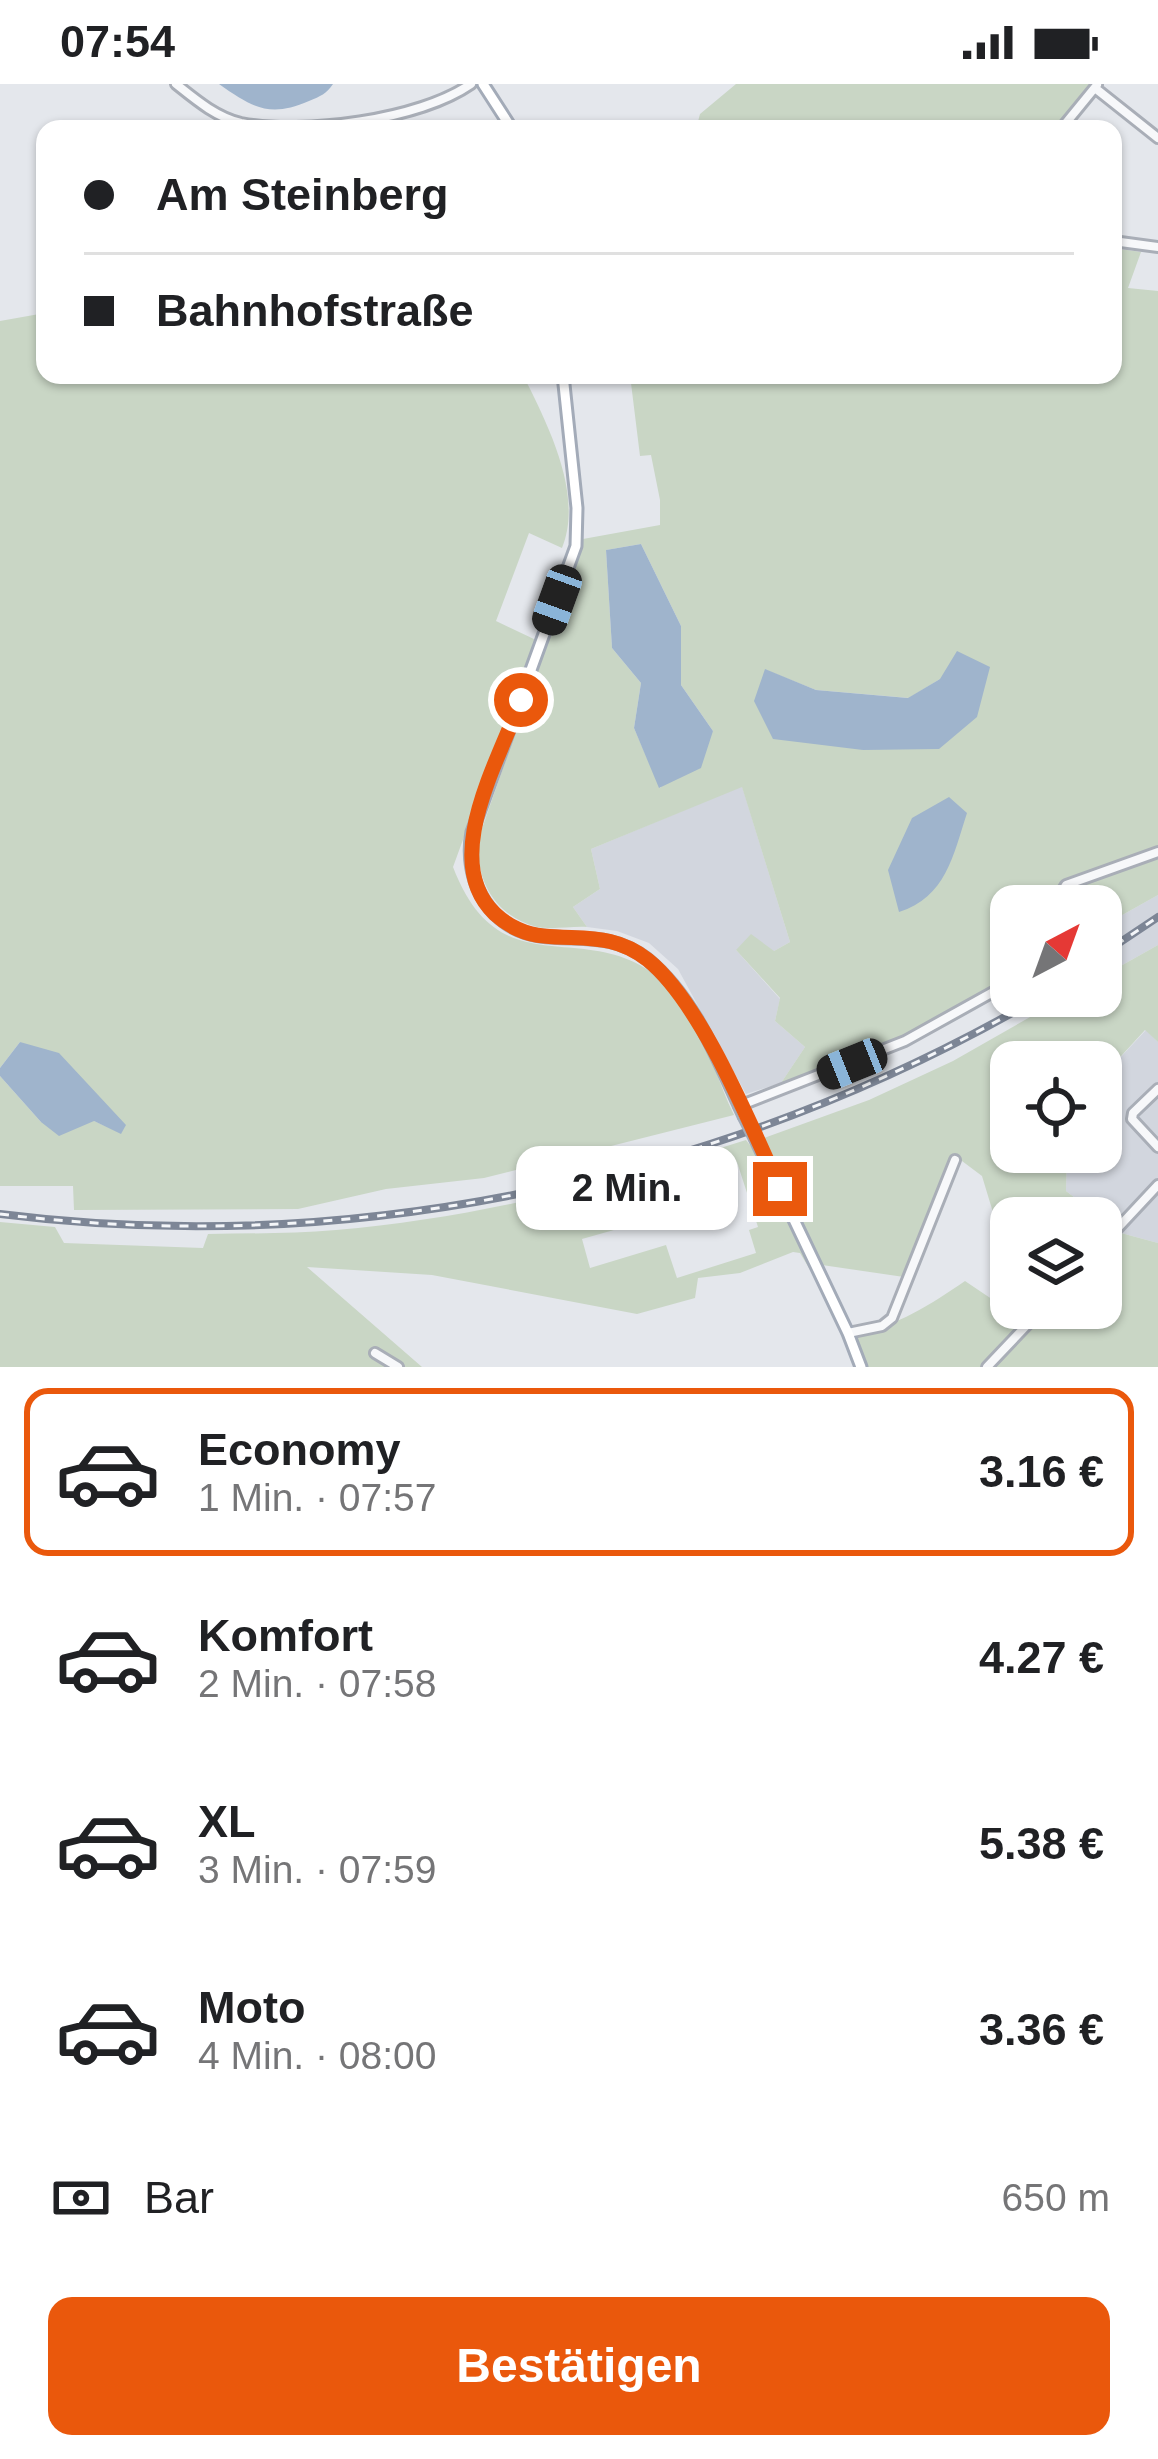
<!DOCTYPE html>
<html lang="de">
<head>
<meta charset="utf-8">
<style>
  body { margin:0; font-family:Helvetica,sans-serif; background:#f2f2f2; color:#202124; height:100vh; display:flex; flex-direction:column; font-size:45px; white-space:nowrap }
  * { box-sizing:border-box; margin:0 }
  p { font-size:39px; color:#757577 }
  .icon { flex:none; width:66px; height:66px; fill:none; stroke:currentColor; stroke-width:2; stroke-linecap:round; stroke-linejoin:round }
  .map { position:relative; height:1283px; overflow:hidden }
  .side { display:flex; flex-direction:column; background:#fff; flex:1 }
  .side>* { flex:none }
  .guide { position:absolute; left:36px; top:36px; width:1086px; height:264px; border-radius:24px; box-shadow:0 3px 9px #0004; display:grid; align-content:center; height:264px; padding:0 48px; background:#fff }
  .needle { width:78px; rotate:41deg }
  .fabs { position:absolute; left:990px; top:801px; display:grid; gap:24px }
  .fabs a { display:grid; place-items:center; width:132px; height:132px; border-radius:24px; background:#fff; box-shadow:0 3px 9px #0004; font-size:60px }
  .end { position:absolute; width:54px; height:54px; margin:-27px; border:15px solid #ea580c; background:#fff; box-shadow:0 0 0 6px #fff }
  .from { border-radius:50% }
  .bubble { position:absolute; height:84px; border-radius:24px; background:#fff; box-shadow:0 3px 9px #0004; font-size:39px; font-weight:700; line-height:84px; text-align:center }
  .car { position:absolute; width:36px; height:72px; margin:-36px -18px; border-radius:15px; box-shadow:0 0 9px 3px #0007; background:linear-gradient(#222 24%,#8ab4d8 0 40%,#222 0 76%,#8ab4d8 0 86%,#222 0) }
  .guide b { display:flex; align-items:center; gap:42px; height:114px; font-size:45px }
  .guide b+b { border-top:3px solid #e0e0e0 }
  .guide i { width:30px; height:30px; background:#202124 }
  ul { padding:21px 0 0; list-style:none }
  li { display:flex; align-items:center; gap:36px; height:168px; margin:0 24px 18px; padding:0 24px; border:6px solid transparent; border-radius:24px }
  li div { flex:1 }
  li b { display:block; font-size:45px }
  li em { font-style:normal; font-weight:700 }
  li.current { border-color:#ea580c }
  li>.icon { width:108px; height:108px; stroke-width:1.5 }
  .pay { display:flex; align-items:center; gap:30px; height:132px; padding:0 48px; font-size:45px }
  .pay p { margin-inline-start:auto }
  .button { display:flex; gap:24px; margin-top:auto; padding:24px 48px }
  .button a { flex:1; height:138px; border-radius:24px; background:#ea580c; color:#fff; font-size:48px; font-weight:700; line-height:138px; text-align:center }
  .status { display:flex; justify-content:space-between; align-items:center; height:84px; padding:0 60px; background:#fff; direction:ltr }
  .status svg { height:33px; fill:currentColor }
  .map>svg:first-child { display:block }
</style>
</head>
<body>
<div class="status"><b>07:54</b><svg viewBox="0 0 49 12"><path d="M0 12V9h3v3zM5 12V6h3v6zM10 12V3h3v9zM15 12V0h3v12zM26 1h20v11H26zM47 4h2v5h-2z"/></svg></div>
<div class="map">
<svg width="1158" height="1283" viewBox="0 0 1158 1283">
  <rect width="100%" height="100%" fill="#e4e7ec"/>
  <path fill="#d2d6de" d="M742,702L790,858L774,867L736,866L780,915L775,937L805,963L781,999L746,1010L678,885L649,859L617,847L587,843L573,823L600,805L591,765Z
    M1158,811V861L1101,893V843Z
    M1146,946L1158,958V1159L1121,1149L1066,1107L1067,1068H1101V994Z"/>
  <path fill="#c9d6c5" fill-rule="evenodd" d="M736,0H1092L1058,45H696L700,30Z
    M1113,164L1141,168L1128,204L1158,207V811L1101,843V822H1011V892L999,902L883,962L781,999L805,963L775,937L780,914L736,866L751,850L774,867L790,858L742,703L591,765L600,805L573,823L587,843C571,842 553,846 537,843C494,832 474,794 479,753L583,455L660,441V416L651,371L640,372L630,291H1113ZM641,460L681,542V601L713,647L660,704L634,644L641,599L612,564L606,466ZM766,586L816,606L909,614L940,595L863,666Z
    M45,229V291H523C547,339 584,410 562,464L529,449L496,537L536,556L453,783C502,910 587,827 666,900C703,933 713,989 734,1031L484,1094L386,1105L298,1125L74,1126L73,1102H0V992L41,1038L94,1037L121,1049L125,1042L101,1016L20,958L0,984V237Z
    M1158,861V958L1145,946L1101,994V978H1011V1068H1067L1066,1107L1121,1149L1158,1159V1283H866L856,1251C898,1241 930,1221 965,1197L1023,1236L1028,1224H1101V1134H1011V1151L998,1145L982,1092L954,1071L904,1193L822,1181L764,1054L869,1016L953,977L1067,912H1101V893Z
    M746,1056L761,1075L812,1183L809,1184L800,1169L793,1168L740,1189L698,1194L695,1214L637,1230L432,1191L307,1183L422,1283H0V1138L55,1143L64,1159L203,1164L208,1150C251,1149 294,1150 336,1146C477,1134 612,1099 746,1056ZM737,1078L758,1143L749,1146L756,1169L677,1194L666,1161L590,1184L582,1155L660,1133L649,1105Z"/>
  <path fill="#9fb4cc" d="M219,0H333C326,10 321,12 309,17C270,34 253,24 219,0Z
    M641,460L681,542V601L713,647L701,684L659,704L634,644L641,599L612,564L606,466Z
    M957,567L990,583L977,633L939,665L863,666L773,655L754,617L765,585L816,606L908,614L940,595Z
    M949,713L967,729C953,772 946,813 899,828L888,786L912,734Z
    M20,958L59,969L126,1041L121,1050L94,1037L59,1052L41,1038L0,992V984Z"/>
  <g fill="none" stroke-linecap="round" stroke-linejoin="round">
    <g stroke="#a9aeb7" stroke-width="14">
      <path id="minor" d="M176,0C196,16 216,33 241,39C303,51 419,36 471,0
        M1095,4L1158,54
        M1061,45L1097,1
        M1113,157L1158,163
        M1053,822L1066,801L1158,768
        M1158,1005L1133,1029L1132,1035L1158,1063
        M739,1022L905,957L1011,898
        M1101,1162L1158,1101
        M848,1249L882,1242L892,1234L955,1076
        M375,1269L398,1283
        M987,1283L1043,1224"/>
    </g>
    <g stroke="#a3abb8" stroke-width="15">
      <path id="major" d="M483,0L512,45
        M563,291L577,424L576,462L472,748C463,796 489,845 540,852C580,857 612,848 647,875C696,915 718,977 744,1032
        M756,1056L848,1249L861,1283"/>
    </g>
    <use href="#minor" stroke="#f7f8fa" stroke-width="8"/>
    <use href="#major" stroke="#fff" stroke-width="9"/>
    <g stroke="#7d8696" stroke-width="8">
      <path id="rail" d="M1101,871L1158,833
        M0,1130C358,1175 731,1093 1042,912"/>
    </g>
    <use href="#rail" stroke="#f4f6f9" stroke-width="3" stroke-dasharray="9" stroke-linecap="butt"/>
    <g stroke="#a3abb8" stroke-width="15" stroke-linecap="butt">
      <path id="major-bridge" d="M744,1032L756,1056"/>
    </g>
    <use href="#major-bridge" stroke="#fff" stroke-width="9"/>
  </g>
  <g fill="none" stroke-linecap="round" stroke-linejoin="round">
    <path stroke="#ea580c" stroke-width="15" d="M521,616C499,676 439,777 495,830C508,842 526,851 544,852C584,856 614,849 648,876C702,920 750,1040 780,1105"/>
  </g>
</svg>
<div class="fabs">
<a><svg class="needle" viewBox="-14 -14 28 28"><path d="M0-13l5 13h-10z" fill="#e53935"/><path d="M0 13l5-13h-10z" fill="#757577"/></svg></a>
<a><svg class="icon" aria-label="locate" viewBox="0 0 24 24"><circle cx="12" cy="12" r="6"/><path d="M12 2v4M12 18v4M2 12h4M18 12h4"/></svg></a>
<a><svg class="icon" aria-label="layers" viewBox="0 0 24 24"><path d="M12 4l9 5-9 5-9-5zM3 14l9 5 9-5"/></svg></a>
</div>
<i class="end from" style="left:521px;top:616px"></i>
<i class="end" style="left:780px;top:1105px"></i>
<div class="bubble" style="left:516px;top:1062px;width:222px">2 Min.</div>
<i class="car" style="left:557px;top:516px;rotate:200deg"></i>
<i class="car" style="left:852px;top:980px;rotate:248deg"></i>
<div class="guide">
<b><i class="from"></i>Am Steinberg</b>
<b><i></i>Bahnhofstraße</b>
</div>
</div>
<section class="side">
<ul>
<li class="current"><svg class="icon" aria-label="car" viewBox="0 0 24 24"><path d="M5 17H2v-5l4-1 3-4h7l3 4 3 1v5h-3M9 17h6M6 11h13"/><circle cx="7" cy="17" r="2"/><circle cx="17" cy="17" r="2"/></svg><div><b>Economy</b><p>1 Min. · 07:57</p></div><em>3.16 €</em></li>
<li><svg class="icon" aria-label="car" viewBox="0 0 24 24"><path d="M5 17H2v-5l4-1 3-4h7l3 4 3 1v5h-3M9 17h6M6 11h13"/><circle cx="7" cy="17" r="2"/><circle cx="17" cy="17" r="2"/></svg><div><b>Komfort</b><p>2 Min. · 07:58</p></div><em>4.27 €</em></li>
<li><svg class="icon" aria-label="car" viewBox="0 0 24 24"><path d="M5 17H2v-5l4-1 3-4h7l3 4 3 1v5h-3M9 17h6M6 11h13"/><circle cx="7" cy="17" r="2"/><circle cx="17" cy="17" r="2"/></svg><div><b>XL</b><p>3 Min. · 07:59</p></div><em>5.38 €</em></li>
<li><svg class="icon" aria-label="car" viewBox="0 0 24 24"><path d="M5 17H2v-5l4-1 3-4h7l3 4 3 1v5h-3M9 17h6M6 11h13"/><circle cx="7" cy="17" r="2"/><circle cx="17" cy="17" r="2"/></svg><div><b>Moto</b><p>4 Min. · 08:00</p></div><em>3.36 €</em></li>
</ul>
<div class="pay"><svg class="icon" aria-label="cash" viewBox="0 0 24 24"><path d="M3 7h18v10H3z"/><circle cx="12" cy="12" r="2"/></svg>Bar<p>650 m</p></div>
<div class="button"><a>Bestätigen</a></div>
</section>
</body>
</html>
